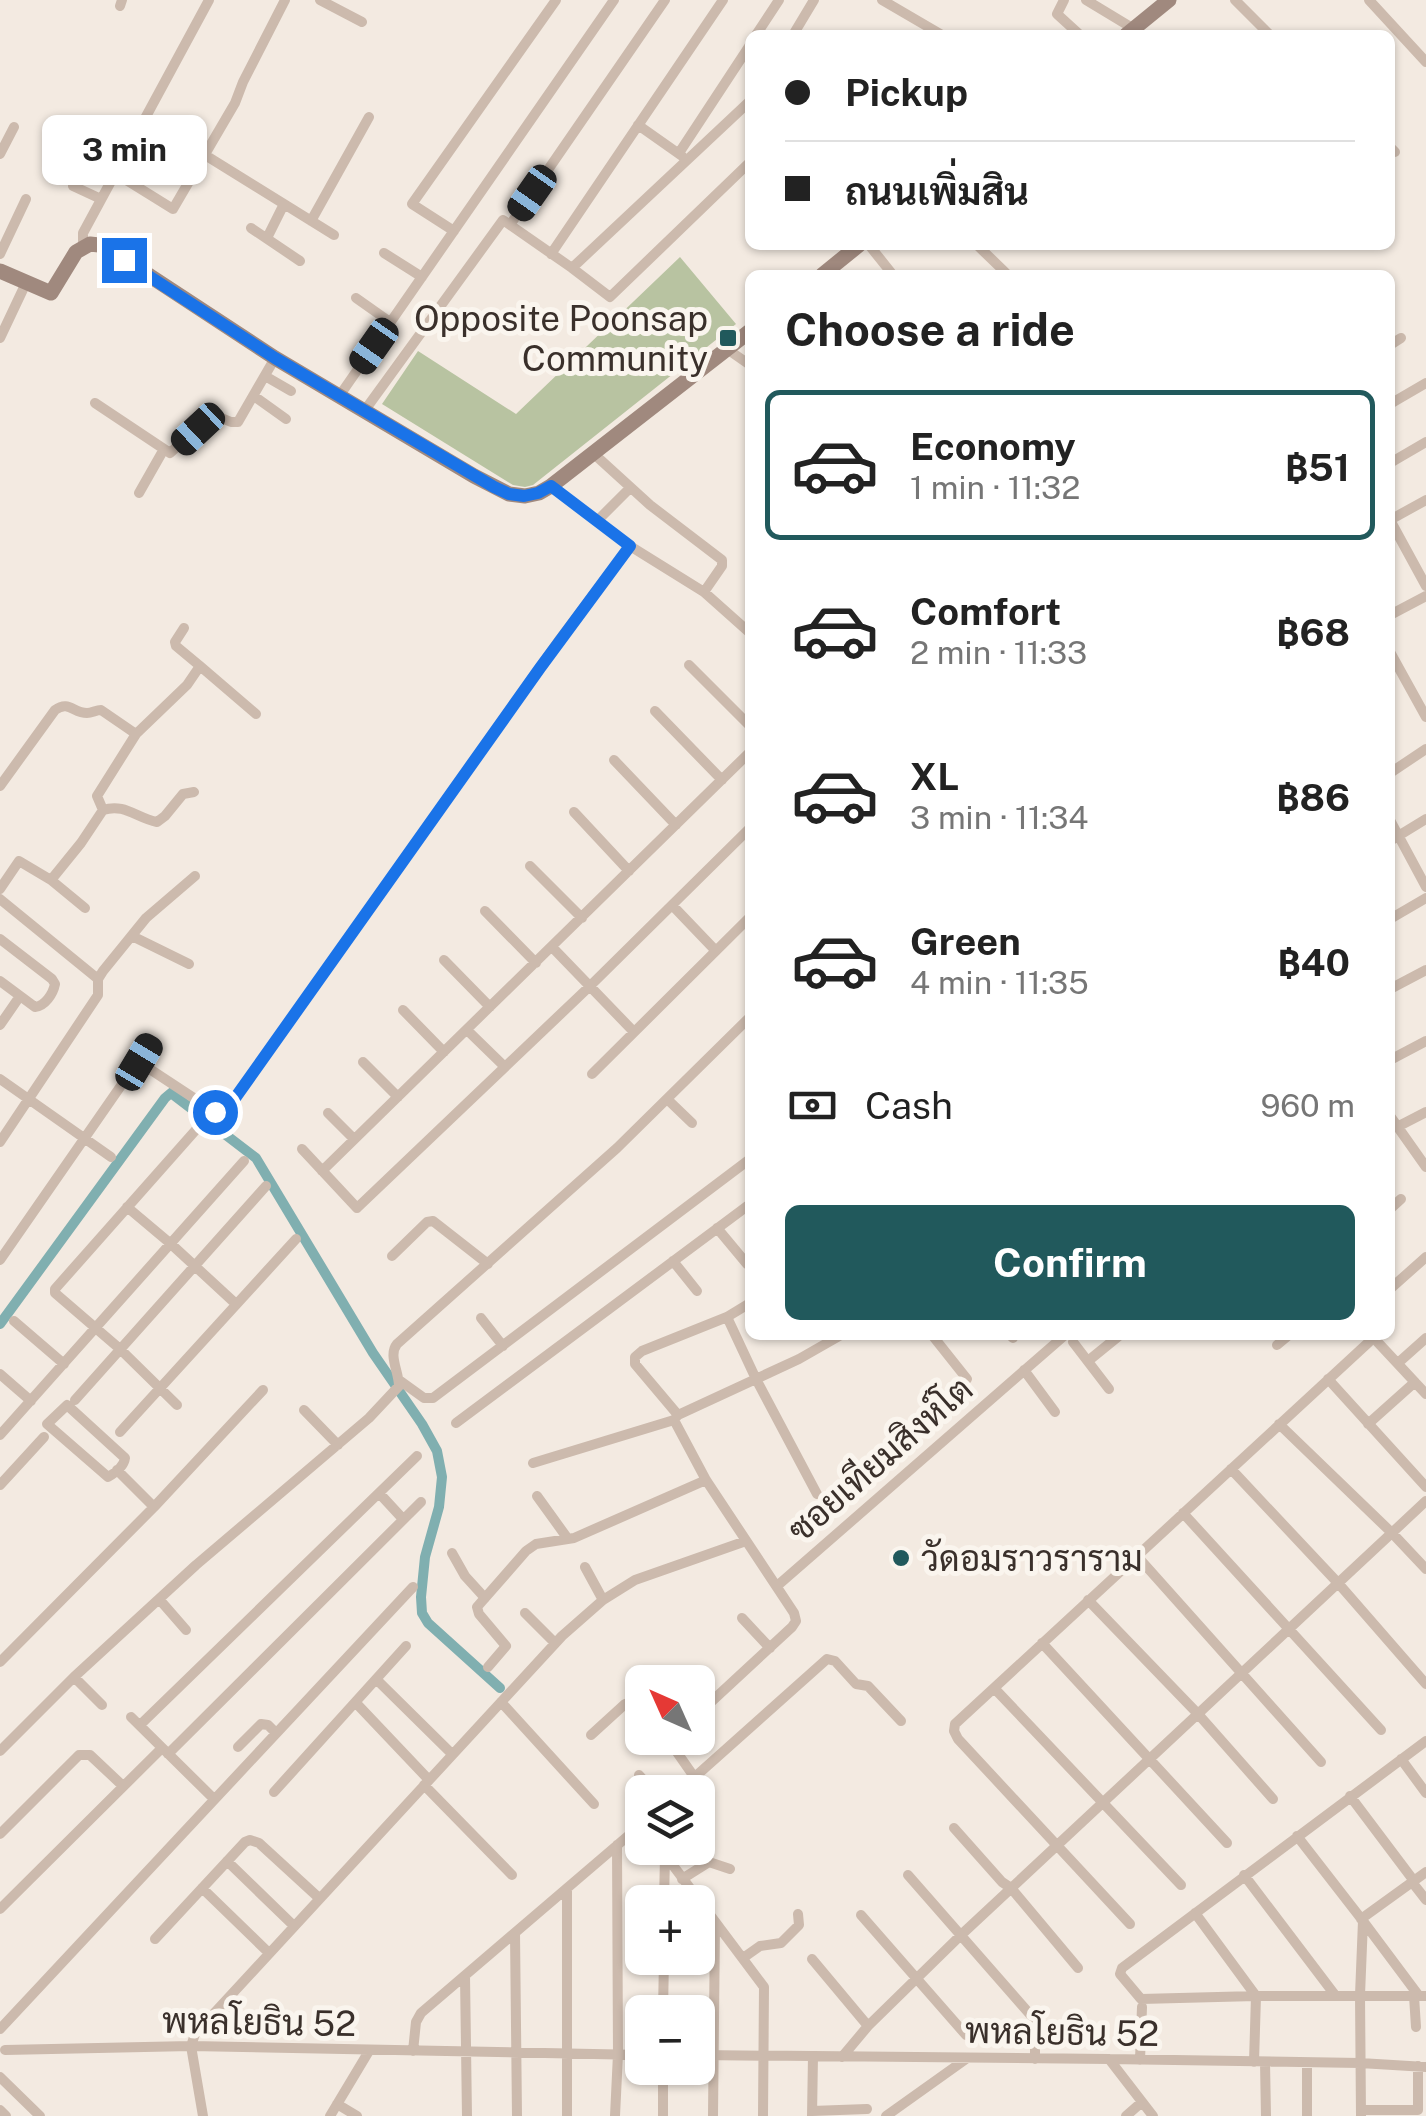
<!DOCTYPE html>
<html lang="en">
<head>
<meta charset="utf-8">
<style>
  body { margin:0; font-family:"Public Sans",Sarabun,sans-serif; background:#f6f6f6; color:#222; height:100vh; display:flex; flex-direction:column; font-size:38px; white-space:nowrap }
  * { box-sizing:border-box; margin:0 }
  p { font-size:32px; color:#767676 }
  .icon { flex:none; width:55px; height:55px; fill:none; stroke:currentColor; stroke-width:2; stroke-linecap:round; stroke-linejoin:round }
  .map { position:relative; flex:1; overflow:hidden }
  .side { position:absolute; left:745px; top:270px; width:650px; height:1070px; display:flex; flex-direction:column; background:#fff; border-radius:15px; box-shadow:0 2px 8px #0004 }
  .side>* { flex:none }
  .top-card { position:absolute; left:745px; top:30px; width:650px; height:220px; border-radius:15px; box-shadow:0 2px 8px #0004; display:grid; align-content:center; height:220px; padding:0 40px; background:#fff }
  .needle { width:65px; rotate:315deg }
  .controls { position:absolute; left:625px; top:1665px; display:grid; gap:20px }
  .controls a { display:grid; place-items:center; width:90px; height:90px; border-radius:15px; background:#fff; box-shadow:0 2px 8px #0004; font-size:50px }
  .end { position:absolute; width:45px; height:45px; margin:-22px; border:12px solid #1a73e8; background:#fff; box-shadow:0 0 0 5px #fff }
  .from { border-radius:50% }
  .bubble { position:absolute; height:70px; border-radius:15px; background:#fff; box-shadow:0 2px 8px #0004; font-size:32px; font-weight:700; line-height:70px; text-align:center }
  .car { position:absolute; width:30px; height:60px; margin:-30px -15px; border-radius:12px; box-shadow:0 0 8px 2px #0007; background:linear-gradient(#222 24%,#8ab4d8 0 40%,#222 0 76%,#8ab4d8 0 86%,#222 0) }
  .top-card b { display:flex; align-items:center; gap:35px; height:95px; font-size:38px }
  .top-card b+b { border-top:2px solid #e0e0e0 }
  .top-card i { width:25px; height:25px; background:#222 }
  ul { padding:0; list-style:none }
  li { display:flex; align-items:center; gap:30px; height:150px; margin:0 20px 15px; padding:0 20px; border:5px solid transparent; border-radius:15px }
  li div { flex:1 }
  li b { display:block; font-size:38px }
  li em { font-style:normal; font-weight:700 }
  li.current { border-color:#21595c }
  li>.icon { width:90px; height:90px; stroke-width:1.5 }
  h2 { padding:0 40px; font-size:45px; line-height:120px }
  .pay { display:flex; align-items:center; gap:25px; height:110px; padding:0 40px; font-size:38px }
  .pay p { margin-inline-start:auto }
  .cta { display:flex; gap:20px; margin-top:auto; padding:20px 40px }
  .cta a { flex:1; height:115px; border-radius:15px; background:#21595c; color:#fff; font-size:40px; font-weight:700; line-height:115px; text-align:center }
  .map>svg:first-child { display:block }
</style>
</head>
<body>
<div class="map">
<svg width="1426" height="2116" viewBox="0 0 1426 2116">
  <rect width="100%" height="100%" fill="#f3eae1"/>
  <path fill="#b8c3a1" d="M680,257L736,324L533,485L525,487L513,485L382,404L418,351L516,414Z"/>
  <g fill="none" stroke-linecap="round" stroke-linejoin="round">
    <path stroke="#80afb0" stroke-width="10" d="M0,1324L165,1098L171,1093L256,1158L373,1353L422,1424L437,1451L442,1477L439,1507L425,1557L421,1597L422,1613L428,1623L500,1688"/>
    <path stroke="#ccbaad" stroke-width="10" d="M320,0L362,22
      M882,0L942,35
      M1064,0L1057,14L1080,35
      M1086,0L1134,29
      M1235,0L1270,35
      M1369,0L1426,62
      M120,6L122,0
      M756,35L779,0
      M793,35L814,0
      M638,125L682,156
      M1390,147L1395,152
      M679,153L750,45
      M0,154L14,127
      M205,155L334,235
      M115,173L173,209L235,103L243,82L285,0
      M73,186L101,199
      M311,221L369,117
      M510,225L665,0
      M251,228L300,261
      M454,231L412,204L556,0
      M267,238L284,204
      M869,245L893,275
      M977,245L1008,275
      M83,246V233L209,0
      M384,253L422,277
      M0,254L26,199
      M551,254L723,0
      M572,268L610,297L750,162
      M356,298L390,322
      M0,338L26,283
      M1390,345L1401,338
      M727,349L750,365
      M265,376L291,391
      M340,395L614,0
      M254,396L286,419
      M95,403L170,453L212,414L231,422H238L275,358
      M1390,404L1426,383
      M365,410L503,220L572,268L750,101
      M594,454L650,505L722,560V566L704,592
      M1390,463L1426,442
      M551,486L630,546L704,592L750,633
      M139,493L164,449
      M1426,500L1390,520L1426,586
      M597,521L630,488
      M1390,615L1426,596
      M184,628L175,642L176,646L200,666
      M1390,652L1426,717
      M689,665L750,726
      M655,711L722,780
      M614,760L676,825
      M1390,773L1426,749
      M0,786L55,710C69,700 73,713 87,713C92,713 96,710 101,710L136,734
      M103,810C125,803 136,818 157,822L165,816L183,794L194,792
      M574,812L629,871
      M1390,820L1426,887
      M1390,841L1426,819
      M530,866L582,918
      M51,880L85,908
      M0,889L19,861L51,880L81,843L103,810L97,796L136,734L187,685L200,666L256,714
      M0,899L98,979
      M672,905L716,951
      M485,911L536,963
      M1390,919L1426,898
      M132,936L189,964
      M0,939L52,979L55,984C53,994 45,1006 35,1007L0,981
      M552,947L634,1032
      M444,960L490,1007
      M1390,989L1426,970
      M403,1010L444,1052
      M0,1025L20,996
      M467,1030L505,1067
      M1390,1060L1426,1041
      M139,1062L215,1112L220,1113L228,1108L560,639L630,546
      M363,1062L398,1097
      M592,1074L750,917
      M0,1079L111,1157
      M667,1099L692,1123
      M328,1113L354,1139
      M1390,1116L1426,1167
      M1397,1127L1426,1112
      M0,1142L98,995V979L103,971L146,918L195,876
      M302,1149L357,1208L590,986L750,828
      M322,1171L750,752
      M127,1207L171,1244L236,1304
      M1390,1209L1401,1199
      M717,1228L747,1264
      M392,1256L427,1222L433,1221L488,1264
      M0,1260L152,1041
      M673,1261L697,1291
      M1390,1289L1426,1257
      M727,1317L756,1379L817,1494
      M481,1318L503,1346
      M14,1321L64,1364
      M932,1335L967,1379
      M1010,1335L1013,1338
      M1371,1335L1426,1394
      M1073,1342L1109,1389
      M1277,1345L1289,1335
      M1088,1361L1120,1335
      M1398,1363L1426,1338
      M1024,1370L1055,1412
      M0,1374L31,1401
      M1328,1379L1426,1487
      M399,1380L424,1398H433L750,1159
      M75,1400L266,1186
      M67,1405L125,1458C124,1466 115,1473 108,1477L47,1424Z
      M177,1405L120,1349L55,1293V1289L202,1123
      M304,1410L338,1445
      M678,1415L635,1364V1357L642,1351L727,1317L750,1303
      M674,1420L706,1480L794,1613L796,1621L792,1627L698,1714
      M456,1423L750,1204
      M1279,1424L1393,1534L1426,1569
      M1368,1424L1415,1382
      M120,1432L296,1239
      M0,1435L244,1161
      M533,1463L674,1420L678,1415L799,1359L841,1335
      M1231,1469L1338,1583L1426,1684
      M117,1470L154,1507
      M0,1485L44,1437
      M379,1493L403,1519
      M537,1496L568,1539
      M1183,1513L1381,1730
      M452,1553L465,1576L485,1598
      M1137,1556L1321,1762
      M585,1567L603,1600
      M777,1586L1065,1335
      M159,1599L186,1630
      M1088,1600L1198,1714L1273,1799
      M525,1613L555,1643
      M742,1618L770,1648
      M1042,1643L1227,1843
      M0,1662L154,1507L263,1390
      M488,1667L506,1646L479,1614L477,1607L526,1551L536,1544L574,1538L706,1480
      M74,1677L102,1705
      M377,1680L452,1754
      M994,1688L1181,1885
      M501,1702L594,1804
      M356,1703L429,1780
      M131,1717L213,1798
      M140,1725L417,1456
      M591,1735L625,1704L632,1702L642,1710
      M667,1738L695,1778
      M1426,1741L1122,1968L1120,1974L1141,1999L1256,1996H1426
      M238,1747L261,1724L268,1725L275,1732
      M0,1751L74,1677L196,1565L369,1418L399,1386C399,1372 388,1355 397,1344L617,1148L750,1017
      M168,1754L421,1502
      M1401,1759L1426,1793
      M639,1775L654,1792
      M424,1785L512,1875
      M274,1792L406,1646
      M678,1792L827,1659L835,1661L856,1684L868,1686L901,1721
      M1350,1796L1414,1881
      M954,1828L1002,1882L1011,1888L1078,1968
      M0,1834L79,1755H90L123,1786
      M1297,1836L1363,1921L1360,1995L1361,2116
      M660,1848L764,1987L763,2116
      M227,1861L294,1926
      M908,1875L1035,2020V2059
      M1244,1875L1335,1995
      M682,1879L709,1862L730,1869
      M1412,1882L1426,1900
      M202,1888L269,1953
      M664,1902L665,1856
      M0,1909L162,1748
      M1195,1913L1256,1996L1254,2062
      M861,1915L966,2035
      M1361,1919L1426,1872
      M1363,1921L1419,1996
      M1130,1924L958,1739L954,1731L955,1724L1369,1342
      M515,1933L517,2116
      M155,1939L245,1842L250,1840L259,1843L319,1898
      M743,1958L760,1946L781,1943L799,1925L798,1914
      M812,1959L868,2026
      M465,1976L467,2116
      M1414,1996L1416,2027
      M663,2012L664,1958
      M0,2029L413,1587
      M5,2050L191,2046L642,2055
      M413,2051L416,2022L421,2013L642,1824
      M698,2055L1109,2059L1360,2063L1426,2067
      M842,2057L868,2026L961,1935L1426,1501
      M1109,2059L1153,2116
      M1140,2060L1142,2007
      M1265,2062L1266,2116
      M1307,2063V2116
      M663,2068V2116
      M0,2077L40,2116
      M337,2104L357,2116
      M0,2110L6,2116
      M1361,2110H1418V2066
      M812,2111L867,2109
      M203,2116L191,2046L195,2034L562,1636L603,1600L635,1580L746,1541
      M330,2116L369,2051
      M567,2116V1888
      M615,2116L618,2054L617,1845
      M713,2116L715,1925
      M812,2116L813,2056
      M886,2116L966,2059
      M1126,2116L1142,2102"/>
    <path stroke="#a0897e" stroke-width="15" d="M1126,35L1169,0
      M0,271L51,293L76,252L90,244L99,245L150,276L275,358L474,476L509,494L525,496L539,493L551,486L750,331
      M822,275L859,245"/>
  </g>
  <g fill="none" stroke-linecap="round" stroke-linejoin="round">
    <path stroke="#1a73e8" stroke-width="12" d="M124,260L275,358L494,487L509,494L524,496L538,493L551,486L630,546L540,668L228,1108L220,1113L215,1112"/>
  </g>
  <g fill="#21595c" stroke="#faf5ee" stroke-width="4">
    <rect x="718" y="328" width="20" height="20" rx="5"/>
    <circle cx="901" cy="1558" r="10"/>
  </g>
  <g text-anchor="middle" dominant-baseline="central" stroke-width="10" stroke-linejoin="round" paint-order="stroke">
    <g font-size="35" fill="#3a302b" stroke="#faf5ee" text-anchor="end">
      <text x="708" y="318">Opposite Poonsap<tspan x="708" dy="40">Community</tspan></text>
      <text x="921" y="1558" text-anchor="start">วัดอมราวราราม</text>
    </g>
    <g font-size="35" fill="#3a302b" stroke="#faf5ee">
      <text transform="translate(880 1459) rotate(-41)">ซอยเทียมสิงห์โต</text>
      <text transform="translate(259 2022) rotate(1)">พหลโยธิน 52</text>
      <text transform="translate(1062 2032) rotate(1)">พหลโยธิน 52</text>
    </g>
  </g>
</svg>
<div class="controls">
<a><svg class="needle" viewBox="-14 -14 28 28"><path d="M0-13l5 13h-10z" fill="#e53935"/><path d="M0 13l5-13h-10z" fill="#767676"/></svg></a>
<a><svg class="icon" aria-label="layers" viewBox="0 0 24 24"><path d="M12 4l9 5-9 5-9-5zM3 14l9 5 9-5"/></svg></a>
<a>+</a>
<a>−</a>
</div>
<i class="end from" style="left:215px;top:1112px"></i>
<i class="end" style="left:124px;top:260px"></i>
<div class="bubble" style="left:42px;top:115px;width:165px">3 min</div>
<i class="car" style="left:532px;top:193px;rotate:215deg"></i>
<i class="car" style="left:374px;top:346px;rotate:215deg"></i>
<i class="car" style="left:198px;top:429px;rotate:227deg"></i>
<i class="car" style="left:139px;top:1062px;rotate:31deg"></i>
<div class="top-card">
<b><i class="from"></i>Pickup</b>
<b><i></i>ถนนเพิ่มสิน</b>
</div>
<section class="side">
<h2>Choose a ride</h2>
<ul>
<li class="current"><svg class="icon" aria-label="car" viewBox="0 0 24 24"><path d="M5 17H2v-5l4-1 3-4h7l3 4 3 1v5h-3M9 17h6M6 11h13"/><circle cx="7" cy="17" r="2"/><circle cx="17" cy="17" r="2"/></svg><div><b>Economy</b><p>1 min · 11:32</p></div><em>฿51</em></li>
<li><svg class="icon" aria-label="car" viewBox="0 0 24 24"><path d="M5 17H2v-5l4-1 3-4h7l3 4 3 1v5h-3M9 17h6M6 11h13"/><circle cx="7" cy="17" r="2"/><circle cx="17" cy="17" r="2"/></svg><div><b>Comfort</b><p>2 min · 11:33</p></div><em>฿68</em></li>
<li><svg class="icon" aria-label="car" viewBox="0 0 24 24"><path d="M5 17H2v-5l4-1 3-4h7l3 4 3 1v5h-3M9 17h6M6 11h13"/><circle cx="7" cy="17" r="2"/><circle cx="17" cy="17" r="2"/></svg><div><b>XL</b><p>3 min · 11:34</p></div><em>฿86</em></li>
<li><svg class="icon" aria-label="car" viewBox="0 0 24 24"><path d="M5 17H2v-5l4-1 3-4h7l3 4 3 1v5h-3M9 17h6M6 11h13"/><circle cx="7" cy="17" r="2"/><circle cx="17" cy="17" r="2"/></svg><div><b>Green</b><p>4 min · 11:35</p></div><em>฿40</em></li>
</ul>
<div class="pay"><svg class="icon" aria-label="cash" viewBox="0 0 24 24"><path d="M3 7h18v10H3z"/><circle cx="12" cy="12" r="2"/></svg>Cash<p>960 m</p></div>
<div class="cta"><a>Confirm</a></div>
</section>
</div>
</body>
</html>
